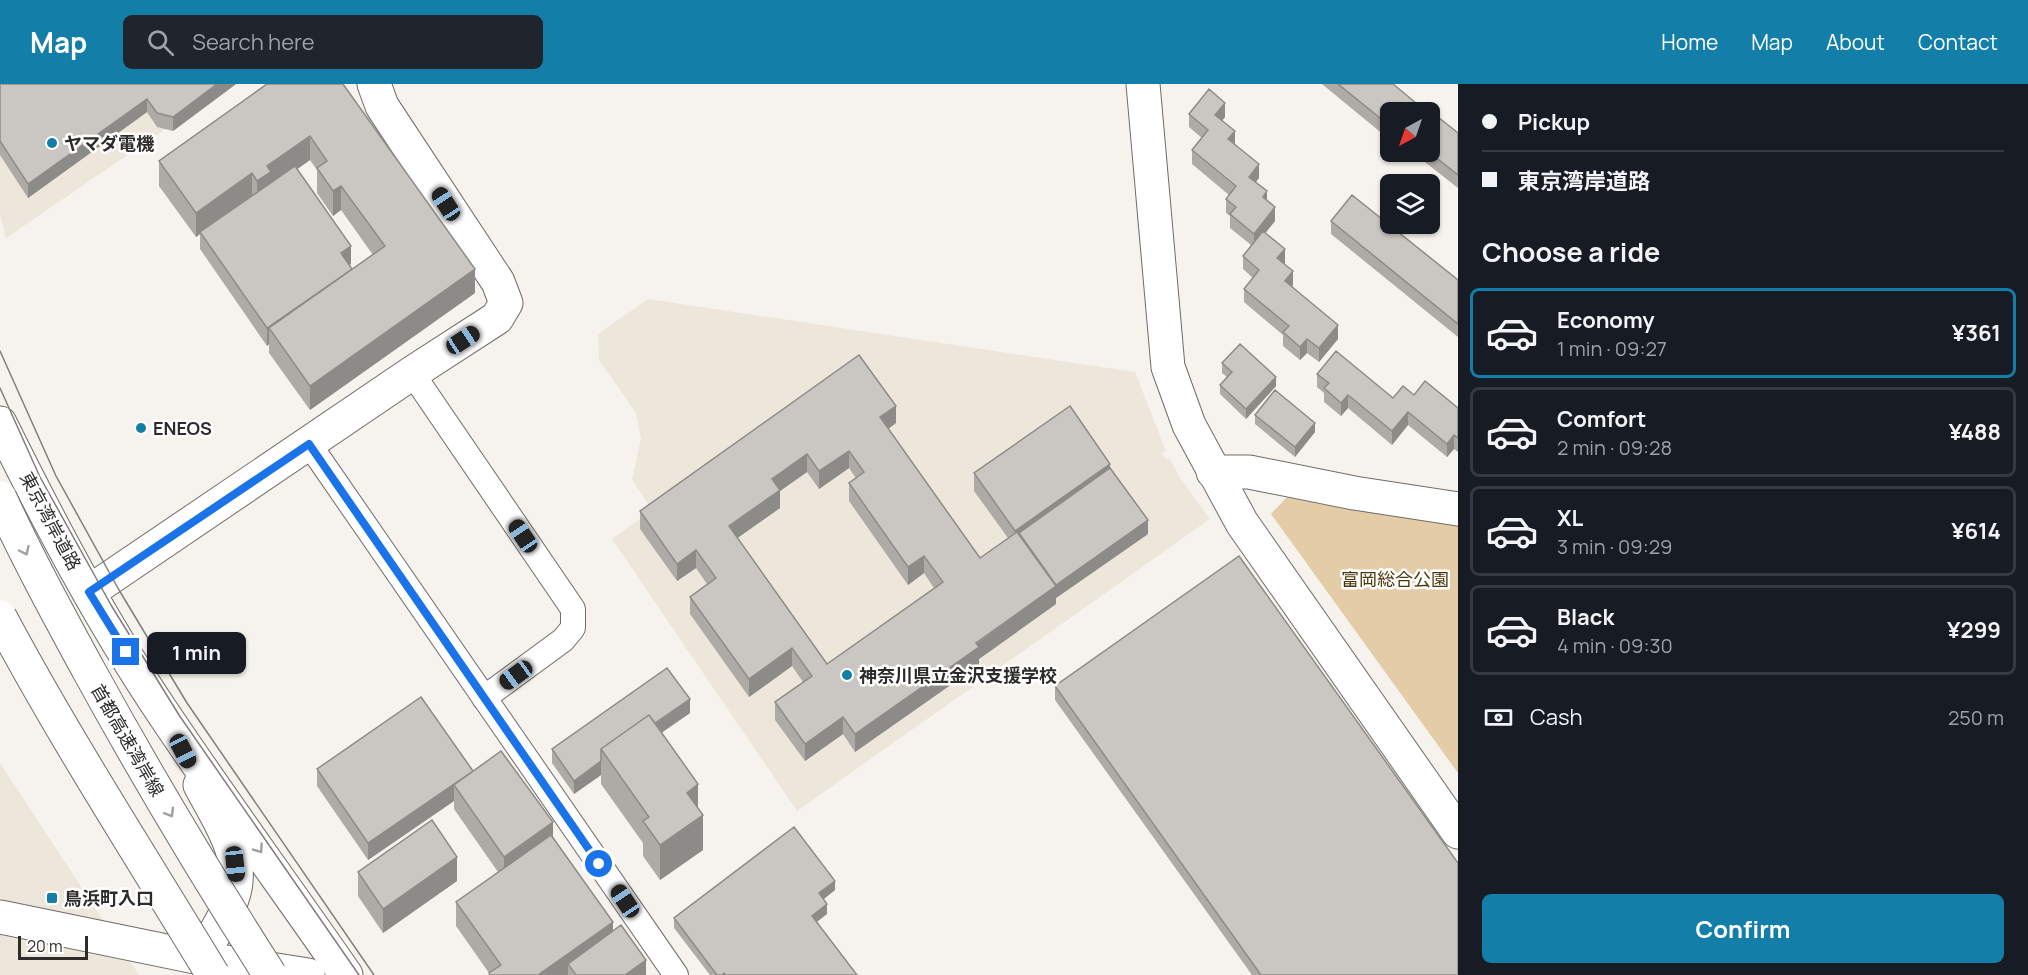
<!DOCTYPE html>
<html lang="en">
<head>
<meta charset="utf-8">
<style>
  body { margin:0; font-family:Manrope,"Noto Sans JP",sans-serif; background:#20242c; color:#f1f3f6; height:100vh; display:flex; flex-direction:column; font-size:22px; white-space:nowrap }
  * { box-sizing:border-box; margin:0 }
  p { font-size:20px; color:#9ea1a6 }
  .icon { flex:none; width:33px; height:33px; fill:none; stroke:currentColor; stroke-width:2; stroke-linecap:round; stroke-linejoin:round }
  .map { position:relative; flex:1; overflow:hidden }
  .panel { display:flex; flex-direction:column; background:#171b24; width:570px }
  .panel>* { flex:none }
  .hud { display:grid; align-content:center; height:132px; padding:0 24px; background:#171b24 }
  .needle { width:39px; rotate:220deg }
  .buttons { position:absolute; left:1380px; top:18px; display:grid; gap:12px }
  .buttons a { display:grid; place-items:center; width:60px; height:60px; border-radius:9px; background:#171b24; box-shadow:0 2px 4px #0004; font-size:30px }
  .scale { position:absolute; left:18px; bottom:15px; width:70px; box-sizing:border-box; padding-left:6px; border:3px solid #2e2c2b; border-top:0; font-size:16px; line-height:21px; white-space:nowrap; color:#2e2c2b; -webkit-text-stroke:4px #fff; paint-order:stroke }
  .end { position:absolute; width:27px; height:27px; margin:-14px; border:8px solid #1a73e8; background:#fff; box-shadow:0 0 0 3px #fff }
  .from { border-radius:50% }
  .bubble { position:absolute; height:42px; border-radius:9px; background:#171b24; box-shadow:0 2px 4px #0004; font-size:20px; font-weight:700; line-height:42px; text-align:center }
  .car { position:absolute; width:18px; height:36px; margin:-18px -9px; border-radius:8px; box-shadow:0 0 4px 2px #0007; background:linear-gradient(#222 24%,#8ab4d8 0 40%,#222 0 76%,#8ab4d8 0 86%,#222 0) }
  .hud b { display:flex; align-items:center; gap:21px; height:57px; font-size:22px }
  .hud b+b { border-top:2px solid #363941 }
  .hud i { width:15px; height:15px; background:#f1f3f6 }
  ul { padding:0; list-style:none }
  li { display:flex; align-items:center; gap:18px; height:90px; margin:0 12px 9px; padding:0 12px; border:3px solid #363941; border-radius:9px }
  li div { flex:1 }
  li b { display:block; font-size:22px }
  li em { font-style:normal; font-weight:700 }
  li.active { border-color:#137fa8 }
  li>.icon { width:54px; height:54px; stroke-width:1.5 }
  h2 { padding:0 24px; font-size:27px; line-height:72px }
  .pay { display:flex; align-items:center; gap:15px; height:66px; padding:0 24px; font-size:22px }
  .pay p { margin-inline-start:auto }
  .cta { display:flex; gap:12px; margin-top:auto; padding:12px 24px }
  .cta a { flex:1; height:69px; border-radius:9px; background:#137fa8; color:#fff; font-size:24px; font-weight:700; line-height:69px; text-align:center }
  header { display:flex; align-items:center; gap:36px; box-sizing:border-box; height:84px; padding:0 30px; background:#137fa8; color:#fff }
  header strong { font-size:28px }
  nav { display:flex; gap:33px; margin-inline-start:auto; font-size:21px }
  .search { width:420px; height:54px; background:#20242c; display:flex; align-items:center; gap:15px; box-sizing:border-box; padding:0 21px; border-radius:9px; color:#9ea1a6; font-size:22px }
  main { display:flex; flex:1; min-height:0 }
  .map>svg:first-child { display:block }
</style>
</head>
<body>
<header>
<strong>Map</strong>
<div class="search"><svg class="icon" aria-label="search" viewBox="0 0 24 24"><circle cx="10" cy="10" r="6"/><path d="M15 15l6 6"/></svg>Search here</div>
<nav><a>Home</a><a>Map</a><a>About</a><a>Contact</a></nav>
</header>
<main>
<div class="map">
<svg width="1458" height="891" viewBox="0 0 1458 891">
  <rect width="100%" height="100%" fill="#f6f3ee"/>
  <path fill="#ede6da" d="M0,0H231L6,154L0,130Z
    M648,215L1135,288L1166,367L1162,369L1166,376L1169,374L1181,395L1210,435L797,727L612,455L652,426L632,395L641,355L636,329L599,276L598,250Z
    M0,679L139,891H0Z"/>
  <path fill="#e4cda6" d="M1287,413L1458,439V689L1271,430Z"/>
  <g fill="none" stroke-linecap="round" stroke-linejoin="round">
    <g stroke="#6f6c68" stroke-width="26">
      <path id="street" d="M412,289L573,525V544L563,556L484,614
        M309,360L676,891"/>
    </g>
    <g stroke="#6f6c68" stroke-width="35">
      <path id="secondary" d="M1143,0L1168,283L1189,341L1242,439L1458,748
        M1213,388H1249L1354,409L1458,425
        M89,508L412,289L497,234L506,219L498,198L382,22L374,0
        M0,833L200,874L308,891
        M200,874C211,854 228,831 234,809C245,772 216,732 200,701"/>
    </g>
    <g stroke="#6f6c68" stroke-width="35">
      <path id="highway" d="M0,339C49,438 101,537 163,629C222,717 285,803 346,891"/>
    </g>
    <use href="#street" stroke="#fff" stroke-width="24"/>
    <use href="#secondary" stroke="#fff" stroke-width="33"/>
    <use href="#highway" stroke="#fff" stroke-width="33"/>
    <path stroke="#807e7b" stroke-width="1.5" d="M0,267L56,392L119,506L187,619L374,891
      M0,304L40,393L111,521L179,631L359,891"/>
    <g stroke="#6f6c68" stroke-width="35" stroke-linecap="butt">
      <path id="highway-bridge" d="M0,414C27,473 57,528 88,585C145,689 206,791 270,891
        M0,533C65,655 141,772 213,891"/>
    </g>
    <use href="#highway-bridge" stroke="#fff" stroke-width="33"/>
  </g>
  <path fill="#aeaba7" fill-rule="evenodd" d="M0,0H236L173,47L157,43L147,28L28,114L0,71Z
    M267,0L475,209L310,326L269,269V260L267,262L200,165V150L196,153L159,102V77ZM310,76L317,86V109L333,132L341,126L373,171L352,186L349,181L351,180L297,85Z
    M1322,0H1393L1416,28H1390V56Z
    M1189,30L1225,33L1222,37L1235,60L1259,94L1256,98L1267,117L1275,137L1265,149L1285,179L1284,180L1293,201L1292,203L1338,255L1319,278L1307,269L1300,276L1283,262V251L1244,218V205L1253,194L1243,185V172L1251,161L1230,144V132L1226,129V115L1229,111L1192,80V66L1202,54L1189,43Z
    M1458,49V104L1412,68H1430Z
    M1331,137L1458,196V253L1331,150Z
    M1222,279L1276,302L1246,335L1220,310V301L1227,293L1222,289Z
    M1317,290L1393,314L1414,311L1458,324V368L1454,365L1447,373L1408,341L1392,361L1348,324L1341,332L1324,318V309L1317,303Z
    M1255,331L1315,348L1295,373L1255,340Z
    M896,339L888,345L980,474L1008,454L974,407V389L1110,384L1148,450L1056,514V520L979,575V581L855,668L843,650L805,677L775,636V618L803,598L792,582L749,613L690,530V513L707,500L696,484L677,497L640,445V427ZM849,384L856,394L849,399V417L908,501L924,489L934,504L827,580L737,454L780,424V407L807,388L819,405Z
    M1055,602L1458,891H1252L1055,616Z
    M690,629L662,648L698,725L703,766L660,796L643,772V759L601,700V691L574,710L552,679V665Z
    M317,685L473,688L553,753L613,847L646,891H489V889L456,842V818L498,788L454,725V717L368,776L317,702Z
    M358,788L457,797L383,849L358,812Z
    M835,806L823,815L827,830L817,838L857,891H710L674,844V834Z"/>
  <path fill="#8d8b88" d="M217,0H236L173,47V33Z
    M147,15V28L28,114V100Z
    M1225,19V33L1215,45V31Z
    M1416,19V28H1408Z
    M1235,47V61L1228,55Z
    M310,52V76L271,104L257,121V97L267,82Z
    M1259,80V94L1249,106V93Z
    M252,89V113L200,148V150L196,153V129Z
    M341,102V126L333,132V107Z
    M1267,107V121L1263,113Z
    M1275,123V137L1254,163V150Z
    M351,162V180L341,187V169Z
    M1285,165V179L1277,188V174Z
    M352,185L277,255L269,244V260L267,262V244Z
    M475,185V209L310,326V302Z
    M1293,187V201L1285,211V197Z
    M1338,241V255L1319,278V264Z
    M1307,255V269L1300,276V263Z
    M1276,293V302L1246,335V325Z
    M1348,311V324L1341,332V319Z
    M896,322V339L880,351V333Z
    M1408,328V341L1392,361V347Z
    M1315,339V348L1295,373V363Z
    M1454,351V365L1447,373V360Z
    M849,367V384L819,405V387Z
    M807,370V388L780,407V424L729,460V442L772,395Z
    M1110,380V398L1019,449V462L1015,465V447Z
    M1148,436V450L1056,514V520L979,575V581L855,668V650L1056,501Z
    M696,466V484L677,497V480Z
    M924,472V489L908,501V483Z
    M792,564V582L749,613V595Z
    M690,615V629L614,682L608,673Z
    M843,633V650L805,677V660Z
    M601,677V691L574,710V697Z
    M473,687L454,701V717L368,776V759Z
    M698,700V734L703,731V766L660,796V761L687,709Z
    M553,738V762L504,797V773Z
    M457,773V797L383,849V825Z
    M835,797V806L819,819V809Z
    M827,820V830L812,841V832Z
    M613,838V862L568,880V891H538Z
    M646,876V891H625Z"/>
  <path fill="#cac7c2" stroke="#8d8b88" stroke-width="1.5" fill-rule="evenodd" d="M0,0H217L173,33L157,29L147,15L28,100L0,57Z
    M267,0H343L475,185L310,302L269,244L385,162L341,102L333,107L317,84L327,77L310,52L267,82L271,88L257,97L252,89L196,129L159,77Z
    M1338,0H1393L1416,19L1408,28H1390V42Z
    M1209,5L1225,19L1215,31L1235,47L1228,55L1259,80L1249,93L1267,107L1263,113L1275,123L1254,150L1230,130L1236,123L1226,115L1236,102L1192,66L1208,46L1189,30Z
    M1424,22L1458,49V91L1429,68L1430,28H1419Z
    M295,82L351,162L341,169L352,185L267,244L200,148Z
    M1352,111L1458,196V240L1331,137Z
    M1263,147L1285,165L1277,174L1293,187L1285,197L1338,241L1319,264L1307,255L1300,263L1283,248L1289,242L1244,205L1259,186L1243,172Z
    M1240,260L1276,293L1246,325L1220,301L1232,288L1222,279Z
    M1336,267L1393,314L1403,302L1414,311L1425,297L1458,324V354L1454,351L1447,360L1408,328L1392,347L1348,311L1341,319L1324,304L1329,299L1317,290Z
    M859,271L896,322L880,333L980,474L1017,448L1056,502L976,559L979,563L855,650L843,633L805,660L775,618L812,592L792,564L749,595L690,513L716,494L696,466L677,480L640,427ZM849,367L864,388L849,399L908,483L924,472L943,498L827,580L729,442L780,406L772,395L807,370L819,387Z
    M1275,306L1315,339L1295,363L1255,331Z
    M1070,322L1110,380L1015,447L974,389Z
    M1110,384L1148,436L1056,501L1019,449Z
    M1239,472L1458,779V891H1261L1055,602Z
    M667,584L690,615L655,639L649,631L601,665V677L574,697L552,665Z
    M421,613L473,687L368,759L317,685Z
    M649,631L698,700L687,709L703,731L660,761L643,737L649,733L601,665Z
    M501,667L553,738L504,773L454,701Z
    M432,736L457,773L383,825L358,788Z
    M794,743L835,797L819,809L827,820L812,832L857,891H726L724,889L722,891H717L674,834Z
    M551,751L613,838L538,891H490L489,889L501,881L456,818Z
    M621,841L646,876L625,891H576L568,880Z"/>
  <defs><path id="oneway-chevron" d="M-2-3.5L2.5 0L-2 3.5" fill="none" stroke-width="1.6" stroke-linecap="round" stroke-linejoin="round" transform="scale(1.5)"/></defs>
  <g stroke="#a1a0a0">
    <use href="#oneway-chevron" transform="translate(25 467) rotate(65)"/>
    <use href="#oneway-chevron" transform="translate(170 729) rotate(59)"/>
    <use href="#oneway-chevron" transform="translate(259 765) rotate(55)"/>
  </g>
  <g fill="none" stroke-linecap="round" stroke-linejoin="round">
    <path stroke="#1a73e8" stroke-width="8" d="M126,568L89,508L309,360L599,780"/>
  </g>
  <g fill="#137fa8" stroke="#fff" stroke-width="2">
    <circle cx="52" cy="59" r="6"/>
    <circle cx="141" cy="344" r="6"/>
    <circle cx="847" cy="591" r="6"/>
    <rect x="46" y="808" width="12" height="12" rx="3"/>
  </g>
  <g text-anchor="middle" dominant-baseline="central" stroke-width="5" stroke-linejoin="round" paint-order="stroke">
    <g font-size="18" font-weight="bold" fill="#2e2c2b" stroke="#fff" text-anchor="start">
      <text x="64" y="59">ヤマダ電機</text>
      <text x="153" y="344">ENEOS</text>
      <text x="859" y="591">神奈川県立金沢支援学校</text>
      <text x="64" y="814">鳥浜町入口</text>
    </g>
    <g font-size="18" fill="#2e2c2b" stroke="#fff">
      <text transform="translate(51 437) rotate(62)">東京湾岸道路</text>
      <text transform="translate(128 656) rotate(60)">首都高速湾岸線</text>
    </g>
    <g font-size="18" fill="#4d380c" stroke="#fff">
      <text x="1395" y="495">富岡総合公園</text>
    </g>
  </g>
</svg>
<div class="buttons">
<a><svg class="needle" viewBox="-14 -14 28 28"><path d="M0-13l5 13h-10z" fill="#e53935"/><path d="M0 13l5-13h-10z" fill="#9ea1a6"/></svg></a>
<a><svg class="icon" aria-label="layers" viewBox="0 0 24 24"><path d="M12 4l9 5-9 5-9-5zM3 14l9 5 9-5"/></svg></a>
</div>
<div class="scale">20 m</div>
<i class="end from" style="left:599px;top:780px"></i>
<i class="end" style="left:126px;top:568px"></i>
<div class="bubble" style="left:147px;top:548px;width:99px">1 min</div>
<i class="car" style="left:446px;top:120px;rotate:327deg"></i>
<i class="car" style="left:463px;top:256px;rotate:57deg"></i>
<i class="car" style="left:523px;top:452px;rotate:326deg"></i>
<i class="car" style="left:516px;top:591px;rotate:234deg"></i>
<i class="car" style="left:183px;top:667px;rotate:153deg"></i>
<i class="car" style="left:235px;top:780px;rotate:174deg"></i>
<i class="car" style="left:625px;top:817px;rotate:326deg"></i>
</div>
<section class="panel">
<div class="hud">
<b><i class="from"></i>Pickup</b>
<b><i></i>東京湾岸道路</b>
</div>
<h2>Choose a ride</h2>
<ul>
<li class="active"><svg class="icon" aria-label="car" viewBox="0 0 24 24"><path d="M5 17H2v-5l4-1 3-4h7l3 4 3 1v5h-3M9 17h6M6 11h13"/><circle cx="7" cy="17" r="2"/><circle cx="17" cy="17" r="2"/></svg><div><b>Economy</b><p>1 min · 09:27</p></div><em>¥361</em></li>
<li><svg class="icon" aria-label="car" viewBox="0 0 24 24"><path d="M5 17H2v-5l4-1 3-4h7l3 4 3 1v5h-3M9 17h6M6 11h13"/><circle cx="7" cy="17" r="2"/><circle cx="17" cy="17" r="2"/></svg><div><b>Comfort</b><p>2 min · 09:28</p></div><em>¥488</em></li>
<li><svg class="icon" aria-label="car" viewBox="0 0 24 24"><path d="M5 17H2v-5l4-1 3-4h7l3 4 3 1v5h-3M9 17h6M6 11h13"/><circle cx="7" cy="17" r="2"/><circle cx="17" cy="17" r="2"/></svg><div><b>XL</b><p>3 min · 09:29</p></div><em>¥614</em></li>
<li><svg class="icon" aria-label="car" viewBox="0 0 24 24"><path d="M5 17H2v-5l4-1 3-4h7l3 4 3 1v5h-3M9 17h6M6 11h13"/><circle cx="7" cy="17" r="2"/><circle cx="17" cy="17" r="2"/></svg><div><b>Black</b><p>4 min · 09:30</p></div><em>¥299</em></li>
</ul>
<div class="pay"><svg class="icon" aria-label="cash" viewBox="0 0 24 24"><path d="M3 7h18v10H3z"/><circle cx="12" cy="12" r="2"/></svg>Cash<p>250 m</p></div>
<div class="cta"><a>Confirm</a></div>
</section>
</main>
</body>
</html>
